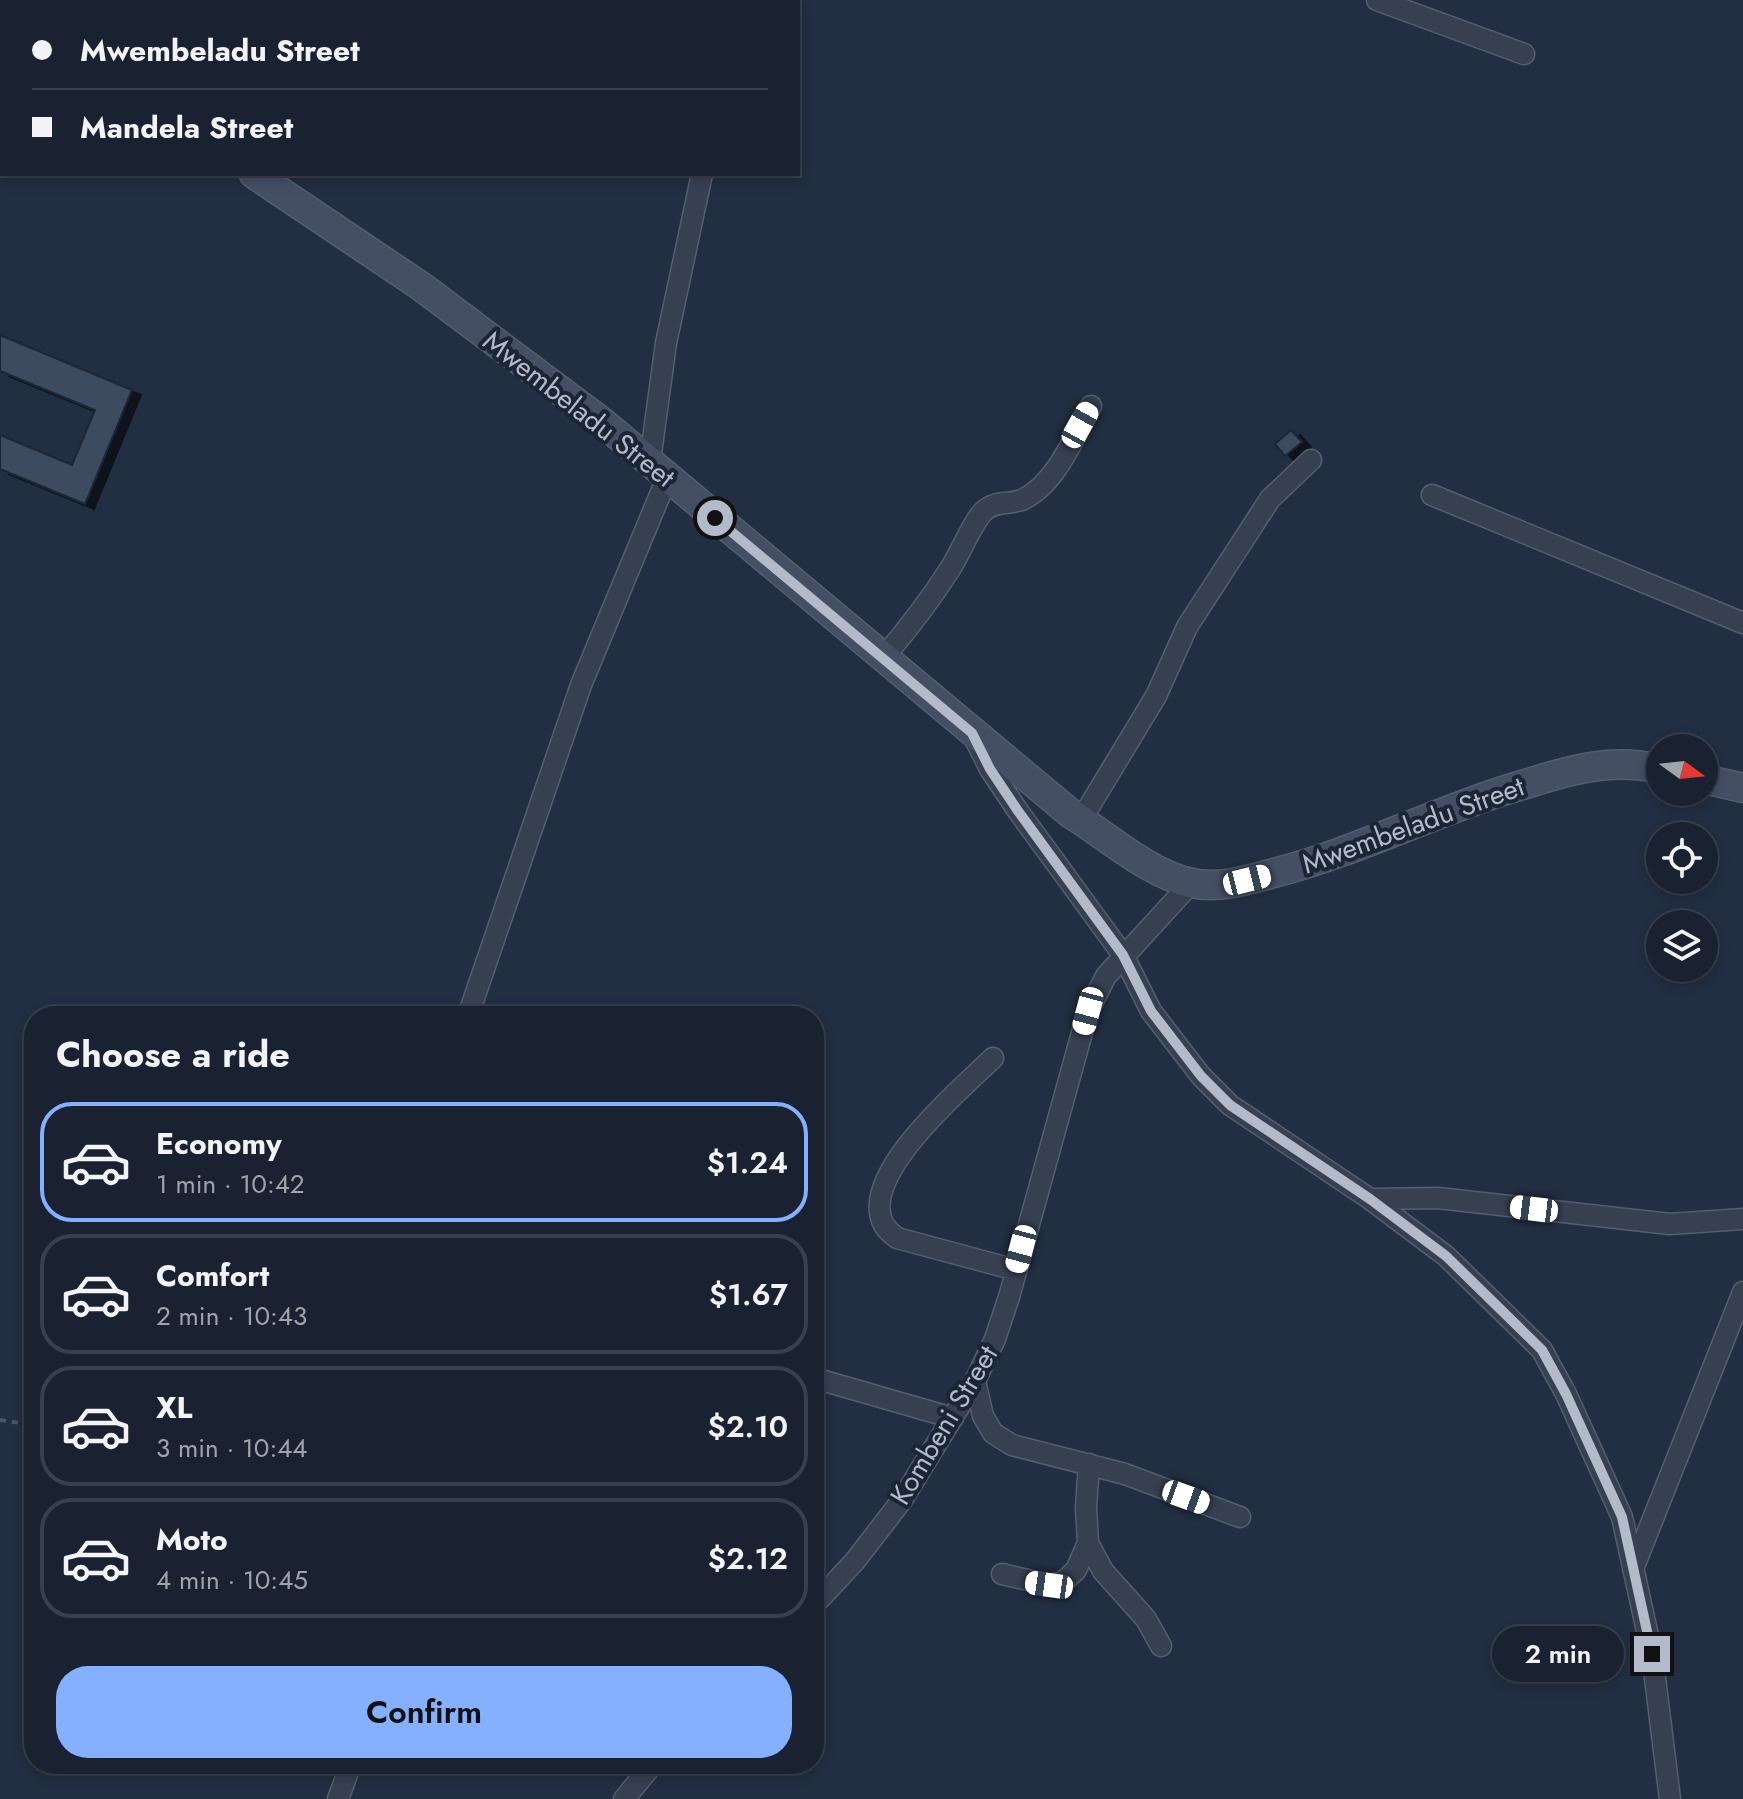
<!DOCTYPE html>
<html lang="en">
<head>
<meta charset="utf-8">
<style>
  body { margin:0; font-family:Jost,sans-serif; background:#272f3d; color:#f1f3f6; height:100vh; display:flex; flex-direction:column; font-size:30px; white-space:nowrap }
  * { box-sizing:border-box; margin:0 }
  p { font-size:26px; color:#9fa4ab }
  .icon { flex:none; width:44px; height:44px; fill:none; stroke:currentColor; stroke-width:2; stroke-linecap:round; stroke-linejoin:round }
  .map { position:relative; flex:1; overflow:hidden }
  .details { position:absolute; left:24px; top:1006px; width:800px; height:768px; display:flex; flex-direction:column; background:#1a2231; border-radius:32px; box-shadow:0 4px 12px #0003,0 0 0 2px #383f4d }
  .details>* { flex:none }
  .top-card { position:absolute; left:0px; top:0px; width:800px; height:176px; box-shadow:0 4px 12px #0003,0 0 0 2px #383f4d; display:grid; align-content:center; height:176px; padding:0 32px; background:#1a2231 }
  .needle { width:52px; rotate:105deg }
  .fabs { position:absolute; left:1646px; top:734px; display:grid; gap:16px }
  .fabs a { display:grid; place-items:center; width:72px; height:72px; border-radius:50%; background:#1a2231; box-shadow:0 4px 12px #0003,0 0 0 2px #383f4d; font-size:40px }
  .end { position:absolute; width:36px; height:36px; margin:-18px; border:10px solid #b3bbcb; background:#111; box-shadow:0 0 0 4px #111 }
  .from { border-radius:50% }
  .bubble { position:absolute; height:56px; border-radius:28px; background:#1a2231; box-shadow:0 4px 12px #0003,0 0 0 2px #383f4d; font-size:26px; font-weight:600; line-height:56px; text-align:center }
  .car { position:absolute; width:24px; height:48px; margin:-24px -12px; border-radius:10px; box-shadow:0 0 6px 2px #0007; background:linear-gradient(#fff 24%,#345 0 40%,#fff 0 76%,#345 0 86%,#fff 0) }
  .top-card b { display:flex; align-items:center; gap:28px; height:76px; font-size:30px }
  .top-card b+b { border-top:2px solid #383f4d }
  .top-card i { width:20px; height:20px; background:#f1f3f6 }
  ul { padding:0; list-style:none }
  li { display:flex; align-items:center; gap:24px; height:120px; margin:0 16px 12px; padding:0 16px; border:4px solid #383f4d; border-radius:32px }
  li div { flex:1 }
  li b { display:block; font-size:30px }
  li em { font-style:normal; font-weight:600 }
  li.current { border-color:#84b0ff }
  li>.icon { width:72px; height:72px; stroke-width:1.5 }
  h2 { padding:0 32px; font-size:36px; line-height:96px }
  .action { display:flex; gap:16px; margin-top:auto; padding:16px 32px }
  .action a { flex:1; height:92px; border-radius:32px; background:#84b0ff; color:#111; font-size:32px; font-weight:600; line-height:92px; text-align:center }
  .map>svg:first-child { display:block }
</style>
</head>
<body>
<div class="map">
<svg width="1743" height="1799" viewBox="0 0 1743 1799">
  <defs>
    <filter id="shadow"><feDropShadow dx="9" dy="5" stdDeviation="0" flood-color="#0009"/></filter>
  </defs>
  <rect width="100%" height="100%" fill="#222e41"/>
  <path fill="#3d4c61" stroke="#1d2738" stroke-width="2" filter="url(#shadow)" d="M0,335L132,390L85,504L0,469V435L72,465L95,410L0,371Z
    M1291,430L1302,442L1285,456L1275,444Z"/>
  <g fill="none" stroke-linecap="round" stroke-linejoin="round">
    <g stroke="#545e6e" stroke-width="23">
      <path id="street" d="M1377,0L1524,54
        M744,2V0
        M650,461L666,343L702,174
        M1432,495L1743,623
        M884,657C908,629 930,600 950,569C960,554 973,521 984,511C995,500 1012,505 1024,499C1057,482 1074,437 1091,406
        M974,737L990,769L1018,811L1123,955L1151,1011L1201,1076L1230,1105L1370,1199L1446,1256L1542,1350L1566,1394L1622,1517L1652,1654L1670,1799
        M1081,820L1156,696L1187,627L1270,499L1311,460
        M468,1016L581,685L667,478
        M993,1058C961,1089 857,1176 884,1225C887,1230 893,1235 897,1238L1016,1270
        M1370,1199L1438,1198L1670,1224L1743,1219
        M814,1378L953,1418
        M975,1381L983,1416L993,1433L1012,1445L1125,1474L1240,1517
        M1088,1543L1103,1571L1146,1619L1161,1646
        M1633,1569L1743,1292
        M1002,1574L1049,1585L1063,1582L1076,1570L1088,1543L1086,1507L1089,1464
        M814,1605L855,1561L902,1500L975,1381L995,1339L1009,1297L1088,1011L1106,976L1191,883
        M338,1799L351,1764
        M624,1799L653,1764"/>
    </g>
    <g stroke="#545e6e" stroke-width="31">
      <path id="secondary" d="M0,6L2,7
        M0,29L2,30
        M254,174L422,287L602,422L1070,813C1107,836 1149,874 1191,883C1217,889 1245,881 1270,874C1358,852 1441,808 1529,783C1573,769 1613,758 1660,769
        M1704,779L1743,788"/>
    </g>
    <path stroke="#425b5f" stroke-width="4" stroke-dasharray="6 6" stroke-linecap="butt" d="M0,1420L34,1425"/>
    <use href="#street" stroke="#364051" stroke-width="20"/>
    <use href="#secondary" stroke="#444f64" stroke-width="28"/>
  </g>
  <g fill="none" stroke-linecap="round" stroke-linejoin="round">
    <path stroke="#b3bbcb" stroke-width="10" d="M715,518L972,733L990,769L1018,811L1123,955L1151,1011L1201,1076L1230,1105L1370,1199L1446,1256L1542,1350L1566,1394L1622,1517L1652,1654"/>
  </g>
  <g text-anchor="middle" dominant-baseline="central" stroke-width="8" stroke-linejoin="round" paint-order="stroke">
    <g font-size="28" fill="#b3bbcb" stroke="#1b2536">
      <text transform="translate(579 409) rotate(38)">Mwembeladu Street</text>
      <text transform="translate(1413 825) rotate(-20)">Mwembeladu Street</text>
      <text transform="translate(944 1425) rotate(-59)">Kombeni Street</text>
    </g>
  </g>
</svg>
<div class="fabs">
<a><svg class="needle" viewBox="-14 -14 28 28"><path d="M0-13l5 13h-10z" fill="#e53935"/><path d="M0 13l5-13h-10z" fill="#9fa4ab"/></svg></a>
<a><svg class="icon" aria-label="locate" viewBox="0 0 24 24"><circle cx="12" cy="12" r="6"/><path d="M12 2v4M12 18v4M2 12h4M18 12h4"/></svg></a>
<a><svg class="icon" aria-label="layers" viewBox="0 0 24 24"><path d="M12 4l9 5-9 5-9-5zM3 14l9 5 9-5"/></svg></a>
</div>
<i class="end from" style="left:715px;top:518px"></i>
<i class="end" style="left:1652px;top:1654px"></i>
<div class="bubble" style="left:1492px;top:1626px;width:132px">2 min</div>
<i class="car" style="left:1080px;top:425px;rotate:29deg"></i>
<i class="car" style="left:1247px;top:880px;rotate:76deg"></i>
<i class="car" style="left:1088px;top:1011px;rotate:195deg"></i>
<i class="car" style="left:1534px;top:1209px;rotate:277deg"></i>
<i class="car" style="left:1021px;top:1249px;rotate:195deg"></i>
<i class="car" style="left:1186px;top:1497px;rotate:110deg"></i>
<i class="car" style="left:1049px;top:1585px;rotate:278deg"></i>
<div class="top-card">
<b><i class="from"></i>Mwembeladu Street</b>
<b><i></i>Mandela Street</b>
</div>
<section class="details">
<h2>Choose a ride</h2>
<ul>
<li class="current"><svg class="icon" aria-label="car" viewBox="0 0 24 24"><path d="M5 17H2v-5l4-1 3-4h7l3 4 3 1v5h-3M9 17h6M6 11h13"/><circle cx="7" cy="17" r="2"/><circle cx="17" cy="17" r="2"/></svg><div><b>Economy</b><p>1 min · 10:42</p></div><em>$1.24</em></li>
<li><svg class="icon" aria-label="car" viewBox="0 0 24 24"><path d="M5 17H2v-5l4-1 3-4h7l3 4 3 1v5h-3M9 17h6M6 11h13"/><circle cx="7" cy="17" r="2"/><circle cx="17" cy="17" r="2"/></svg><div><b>Comfort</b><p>2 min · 10:43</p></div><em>$1.67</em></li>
<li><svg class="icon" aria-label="car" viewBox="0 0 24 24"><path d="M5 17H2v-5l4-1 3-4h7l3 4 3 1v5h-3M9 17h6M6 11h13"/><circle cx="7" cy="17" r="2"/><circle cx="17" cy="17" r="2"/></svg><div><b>XL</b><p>3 min · 10:44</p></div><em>$2.10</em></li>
<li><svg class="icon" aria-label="car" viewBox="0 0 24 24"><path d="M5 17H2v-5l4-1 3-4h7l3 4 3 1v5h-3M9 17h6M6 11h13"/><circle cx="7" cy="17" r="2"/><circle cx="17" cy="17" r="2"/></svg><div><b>Moto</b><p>4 min · 10:45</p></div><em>$2.12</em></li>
</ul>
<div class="action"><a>Confirm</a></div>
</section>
</div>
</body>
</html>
